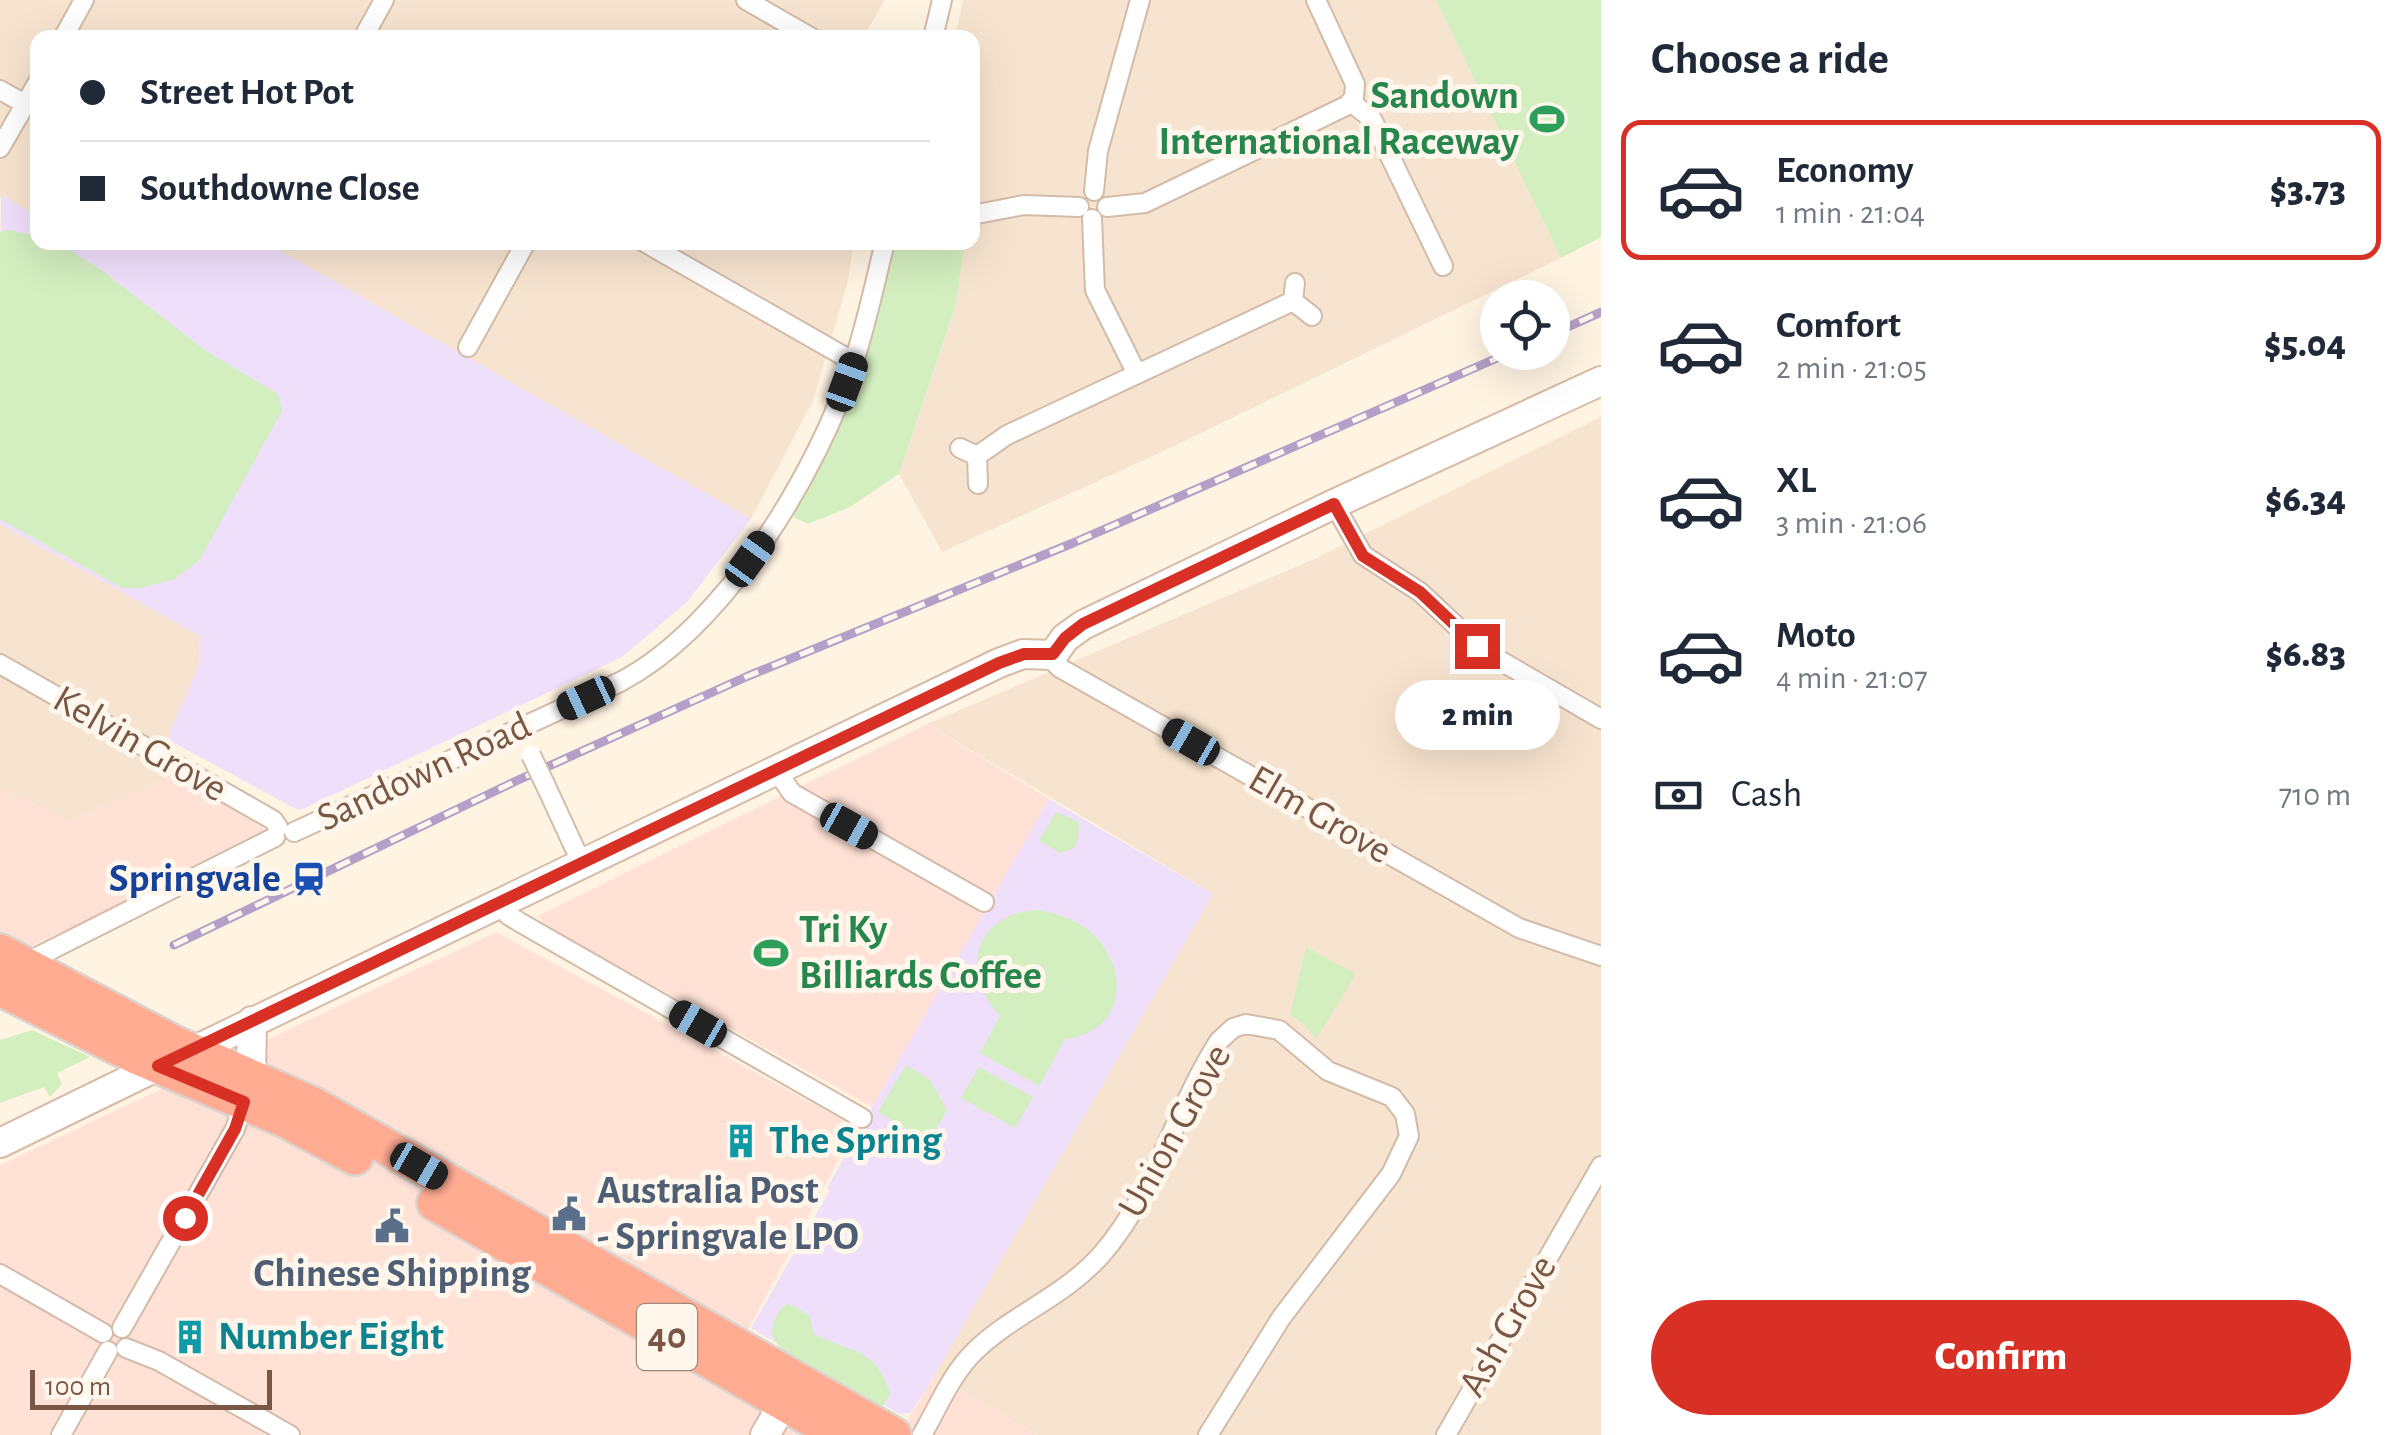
<!DOCTYPE html>
<html lang="en">
<head>
<meta charset="utf-8">
<style>
  body { margin:0; font-family:"Alegreya Sans",sans-serif; background:#f2f2f3; color:#1f2937; height:100vh; display:flex; flex-direction:column; font-size:38px; white-space:nowrap }
  * { box-sizing:border-box; margin:0 }
  p { font-size:32px; color:#747a83 }
  .icon { flex:none; width:55px; height:55px; fill:none; stroke:currentColor; stroke-width:2; stroke-linecap:round; stroke-linejoin:round }
  .map { position:relative; flex:1; overflow:hidden }
  .details { display:flex; flex-direction:column; background:#fff; width:800px }
  .details>* { flex:none }
  .banner { position:absolute; left:30px; top:30px; width:950px; height:220px; border-radius:20px; box-shadow:0 10px 40px #0002; display:grid; align-content:center; height:220px; padding:0 50px; background:#fff }
  .fabs { position:absolute; left:1480px; top:280px; display:grid; gap:20px }
  .fabs a { display:grid; place-items:center; width:90px; height:90px; border-radius:50%; background:#fff; box-shadow:0 10px 40px #0002; font-size:50px }
  .scale { position:absolute; left:30px; bottom:25px; width:242px; box-sizing:border-box; padding-left:10px; border:5px solid #795746; border-top:0; font-size:28px; line-height:35px; white-space:nowrap; color:#795746; -webkit-text-stroke:8px #fff7eb; paint-order:stroke }
  .end { position:absolute; width:45px; height:45px; margin:-22px; border:12px solid #d93025; background:#fff; box-shadow:0 0 0 5px #fff }
  .from { border-radius:50% }
  .bubble { position:absolute; height:70px; border-radius:35px; background:#fff; box-shadow:0 10px 40px #0002; font-size:32px; font-weight:800; line-height:70px; text-align:center }
  .car { position:absolute; width:30px; height:60px; margin:-30px -15px; border-radius:12px; box-shadow:0 0 8px 2px #0007; background:linear-gradient(#222 24%,#8ab4d8 0 40%,#222 0 76%,#8ab4d8 0 86%,#222 0) }
  .banner b { display:flex; align-items:center; gap:35px; height:95px; font-size:38px }
  .banner b+b { border-top:2px solid #e0e1e3 }
  .banner i { width:25px; height:25px; background:#1f2937 }
  ul { padding:0; list-style:none }
  li { display:flex; align-items:center; gap:30px; height:140px; margin:0 20px 15px; padding:0 30px; border:5px solid transparent; border-radius:20px }
  li div { flex:1 }
  li b { display:block; font-size:38px }
  li em { font-style:normal; font-weight:800 }
  li.selected { border-color:#d93025 }
  li>.icon { width:90px; height:90px; stroke-width:1.5 }
  h2 { padding:0 50px; font-size:45px; line-height:120px }
  .pay { display:flex; align-items:center; gap:25px; height:110px; padding:0 50px; font-size:38px }
  .pay p { margin-inline-start:auto }
  .action { display:flex; gap:20px; margin-top:auto; padding:20px 50px }
  .action a { flex:1; height:115px; border-radius:60px; background:#d93025; color:#fff; font-size:40px; font-weight:800; line-height:115px; text-align:center }
  main { display:flex; flex:1; min-height:0 }
  .map>svg:first-child { display:block }
</style>
</head>
<body>
<main>
<div class="map">
<svg width="1601" height="1435" viewBox="0 0 1601 1435">
  <rect width="100%" height="100%" fill="#fff3e2"/>
  <path fill="#f7e4d0" d="M0,0H885L863,38H38L37,216L0,197Z
    M963,0H1436L1561,258L1164,451L942,552L899,474L955,308L965,243L972,242V38L955,37Z
    M267,243H854L847,285L813,401L751,519Z
    M1601,417V1435H1037L935,1374L1213,894L927,724L1312,560Z
    M0,524L200,636L199,665L167,739L175,774L68,821L0,788Z"/>
  <path fill="#ffe1d6" d="M927,724L1049,799L872,1107L548,927L538,916Z
    M175,774L262,824L265,833L135,899L0,960V788L68,821Z
    M496,932L856,1127L744,1337L907,1421L935,1374L1037,1435H0V1165Z"/>
  <path fill="#f0dffb" d="M1,195L37,216L38,242L85,243L95,248L99,242L267,243L751,519L687,602L622,657L301,810L294,808L167,739L199,665L200,636L0,524Z
    M1049,799L1213,894L935,1374L911,1413L900,1414L751,1328L830,1190L827,1188L872,1107Z"/>
  <path fill="#d3eebf" d="M1436,0H1601V237L1561,258Z
    M8,230L37,236L38,242L58,243L100,269L206,351L278,394L282,411L199,561L174,579L141,588H122L0,519V232Z
    M896,243H965L955,308L899,474L850,507L808,524L793,517L853,394L878,318Z
    M1056,812L1079,822L1078,838L1074,848L1060,853L1039,841Z
    M1037,910C1055,913 1073,918 1088,930C1131,965 1128,1032 1065,1039L1039,1086L980,1053L1000,1016C960,974 973,913 1037,910Z
    M1306,947L1356,974L1316,1039L1303,1023L1290,1015Z
    M32,1030L90,1057L57,1073L62,1084L50,1097L44,1087L0,1103V1040Z
    M906,1065L930,1080L947,1110L928,1142L878,1112Z
    M979,1067L1033,1097L1015,1128L961,1098Z
    M787,1303L809,1315L814,1334C850,1353 875,1346 890,1393L882,1410C858,1397 773,1359 772,1331C772,1320 780,1309 787,1303Z"/>
  <g fill="none" stroke-linecap="round" stroke-linejoin="round">
    <g stroke="#d3bbaa" stroke-width="22">
      <path id="street" d="M746,0L812,38
        M63,38L84,0
        M363,38L384,0
        M933,38L942,0
        M0,90L25,104
        M1351,102L1372,119L1443,266
        M0,148L38,82
        M1094,191L1098,151L1140,0
        M1107,207L1145,203L1348,105L1354,97L1355,84L1316,0
        M972,215L1024,205L1079,207
        M1092,219L1095,290L1137,374
        M644,242L854,362
        M1295,283L1293,301L1312,316
        M468,347L526,242
        M960,448L977,456L978,484
        M977,456L1007,435L1293,301
        M1334,504L1363,555L1420,592L1482,650L1601,719
        M1048,656L1060,668L1519,928L1601,956
        M0,664L273,820L278,827
        M776,770L792,793L984,902
        M545,784L581,862
        M294,832L620,682C725,627 818,472 854,361C867,322 875,282 885,242
        M502,901L508,915L521,923L862,1118
        M23,964L275,837
        M0,1274L103,1333
        M122,1328L235,1129L244,1102
        M126,1348L159,1361L290,1435
        M61,1435L108,1351
        M922,1435C938,1407 952,1373 975,1351C1013,1314 1064,1297 1102,1254C1156,1191 1175,1110 1219,1041L1233,1028L1246,1024L1279,1030L1328,1071L1392,1097L1405,1114L1409,1136L1391,1174L1281,1318L1208,1435
        M1446,1435L1601,1166"/>
    </g>
    <g stroke="#d7bba7" stroke-width="32">
      <path id="secondary" d="M191,1052L999,663L1023,654L1053,655L1065,638L1083,625L1334,504L1601,381
        M251,1076L252,1021
        M0,1143L158,1066
        M765,1435L794,1386"/>
    </g>
    <g stroke="#dcd3cf" stroke-width="40">
      <path id="highway" d="M0,952L173,1043L313,1105L893,1435
        M0,988L138,1057L286,1120L355,1157
        M435,1203L840,1435"/>
    </g>
    <use href="#street" stroke="#fff" stroke-width="18"/>
    <use href="#secondary" stroke="#fff" stroke-width="28"/>
    <use href="#highway" stroke="#ffac93" stroke-width="35"/>
    <g stroke="#b59fc9" stroke-width="9">
      <path id="rail" d="M1552,334L1601,312
        M174,945L516,781L748,676L1073,543L1511,352"/>
    </g>
    <use href="#rail" stroke="#fff7eb" stroke-width="5" stroke-dasharray="15" stroke-linecap="butt"/>
    <g stroke="#d3bbaa" stroke-width="22" stroke-linecap="butt">
      <path id="street-bridge" d="M531,755L545,784"/>
    </g>
    <use href="#street-bridge" stroke="#fff" stroke-width="18"/>
  </g>
  <g fill="none" stroke-linecap="round" stroke-linejoin="round">
    <path stroke="#d93025" stroke-width="12" d="M185,1218L235,1129L244,1102L158,1066L999,663L1024,654H1053L1065,638L1083,624L1334,504L1363,556L1420,592L1477,646"/>
  </g>
  <defs>
    <g id="stadium-bare" transform="scale(2.7)"><path d="M0-5a6.5 5 0 1 0 0 10a6.5 5 0 1 0 0-10ZM-3.5-1.8h7v3.6h-7Z" fill="#2e9e5b" stroke="#fff7eb" stroke-width="2.5" paint-order="stroke"/></g>
    <g id="station-bare" transform="scale(2.7)"><path d="M-3-6H3Q5-6 5-4V2Q5 4 3 4L4.5 6H3L1.5 4h-3L-3 6H-4.5L-3 4Q-5 4-5 2V-4Q-5-6-3-6ZM-3.5-4v3h7v-3ZM-3.5 1v1.5H-2V1ZM2 1v1.5H3.5V1Z" fill="#1a4fb4" stroke="#fff7eb" stroke-width="2.5" paint-order="stroke"/></g>
    <g id="building-bare" transform="scale(2.7)"><path d="M-4-6H4V6H1V3H-1V6H-4ZM-2.5-4.3h1.7v1.8h-1.7ZM.8-4.3h1.7v1.8H.8ZM-2.5-1h1.7V.8h-1.7ZM.8-1h1.7V.8H.8Z" fill="#0f9aa8" stroke="#fff7eb" stroke-width="2.5" paint-order="stroke"/></g>
    <g id="civic-bare" transform="scale(2.7)"><path d="M-.6-6.5H3V-4.5H.6V-3L4-1V1h2V6H-6V1h2V-1L-.6-3ZM-1.2 2.5V6h2.4V2.5Z" fill="#5c6f8a" stroke="#fff7eb" stroke-width="2.5" paint-order="stroke"/></g>
  </defs>
  <g fill-rule="evenodd">
    <use href="#stadium-bare" x="1547" y="119"/>
    <use href="#station-bare" x="309" y="879"/>
    <use href="#stadium-bare" x="771" y="953"/>
    <use href="#building-bare" x="741" y="1141"/>
    <use href="#civic-bare" x="569" y="1214"/>
    <use href="#civic-bare" x="392" y="1226"/>
    <use href="#building-bare" x="190" y="1337"/>
  </g>
  <g text-anchor="middle" dominant-baseline="central" stroke-width="10" stroke-linejoin="round" paint-order="stroke">
    <rect fill="#fff7eb" stroke="#a18778" stroke-width="2.5" x="637" y="1304" width="60" height="66" rx="8"/>
    <g font-size="38" font-weight="bold" fill="#795746">
      <text x="667" y="1337">40</text>
    </g>
    <g font-size="40" font-weight="bold" fill="#27864d" stroke="#fff7eb" text-anchor="end">
      <text x="1519" y="96">Sandown<tspan x="1519" dy="46">International Raceway</tspan></text>
      <text x="799" y="930" text-anchor="start">Tri Ky<tspan x="799" dy="46">Billiards Coffee</tspan></text>
    </g>
    <g font-size="40" fill="#795746" stroke="#fff7eb">
      <text transform="translate(140 744) rotate(30)">Kelvin Grove</text>
      <text transform="translate(424 772) rotate(-25)">Sandown Road</text>
      <text transform="translate(1320 815) rotate(30)">Elm Grove</text>
      <text transform="translate(1175 1131) rotate(-61)">Union Grove</text>
      <text transform="translate(1508 1326) rotate(-60)">Ash Grove</text>
    </g>
    <g font-size="40" font-weight="bold" fill="#164399" stroke="#fff7eb" text-anchor="end">
      <text x="281" y="879">Springvale</text>
    </g>
    <g font-size="40" font-weight="bold" fill="#0d838f" stroke="#fff7eb" text-anchor="start">
      <text x="769" y="1141">The Spring</text>
      <text x="218" y="1337">Number Eight</text>
    </g>
    <g font-size="40" font-weight="bold" fill="#4e5e75" stroke="#fff7eb" text-anchor="start">
      <text x="597" y="1191">Australia Post<tspan x="597" dy="46">- Springvale LPO</tspan></text>
      <text x="392" y="1274" text-anchor="middle">Chinese Shipping</text>
    </g>
  </g>
</svg>
<div class="fabs">
<a><svg class="icon" aria-label="locate" viewBox="0 0 24 24"><circle cx="12" cy="12" r="6"/><path d="M12 2v4M12 18v4M2 12h4M18 12h4"/></svg></a>
</div>
<div class="scale">100 m</div>
<i class="end from" style="left:185px;top:1218px"></i>
<i class="end" style="left:1477px;top:646px"></i>
<div class="bubble" style="left:1395px;top:680px;width:165px">2 min</div>
<i class="car" style="left:847px;top:382px;rotate:20deg"></i>
<i class="car" style="left:750px;top:559px;rotate:36deg"></i>
<i class="car" style="left:586px;top:698px;rotate:245deg"></i>
<i class="car" style="left:1191px;top:742px;rotate:300deg"></i>
<i class="car" style="left:849px;top:826px;rotate:119deg"></i>
<i class="car" style="left:698px;top:1024px;rotate:300deg"></i>
<i class="car" style="left:419px;top:1166px;rotate:120deg"></i>
<div class="banner">
<b><i class="from"></i>Street Hot Pot</b>
<b><i></i>Southdowne Close</b>
</div>
</div>
<section class="details">
<h2>Choose a ride</h2>
<ul>
<li class="selected"><svg class="icon" aria-label="car" viewBox="0 0 24 24"><path d="M5 17H2v-5l4-1 3-4h7l3 4 3 1v5h-3M9 17h6M6 11h13"/><circle cx="7" cy="17" r="2"/><circle cx="17" cy="17" r="2"/></svg><div><b>Economy</b><p>1 min · 21:04</p></div><em>$3.73</em></li>
<li><svg class="icon" aria-label="car" viewBox="0 0 24 24"><path d="M5 17H2v-5l4-1 3-4h7l3 4 3 1v5h-3M9 17h6M6 11h13"/><circle cx="7" cy="17" r="2"/><circle cx="17" cy="17" r="2"/></svg><div><b>Comfort</b><p>2 min · 21:05</p></div><em>$5.04</em></li>
<li><svg class="icon" aria-label="car" viewBox="0 0 24 24"><path d="M5 17H2v-5l4-1 3-4h7l3 4 3 1v5h-3M9 17h6M6 11h13"/><circle cx="7" cy="17" r="2"/><circle cx="17" cy="17" r="2"/></svg><div><b>XL</b><p>3 min · 21:06</p></div><em>$6.34</em></li>
<li><svg class="icon" aria-label="car" viewBox="0 0 24 24"><path d="M5 17H2v-5l4-1 3-4h7l3 4 3 1v5h-3M9 17h6M6 11h13"/><circle cx="7" cy="17" r="2"/><circle cx="17" cy="17" r="2"/></svg><div><b>Moto</b><p>4 min · 21:07</p></div><em>$6.83</em></li>
</ul>
<div class="pay"><svg class="icon" aria-label="cash" viewBox="0 0 24 24"><path d="M3 7h18v10H3z"/><circle cx="12" cy="12" r="2"/></svg>Cash<p>710 m</p></div>
<div class="action"><a>Confirm</a></div>
</section>
</main>
</body>
</html>
